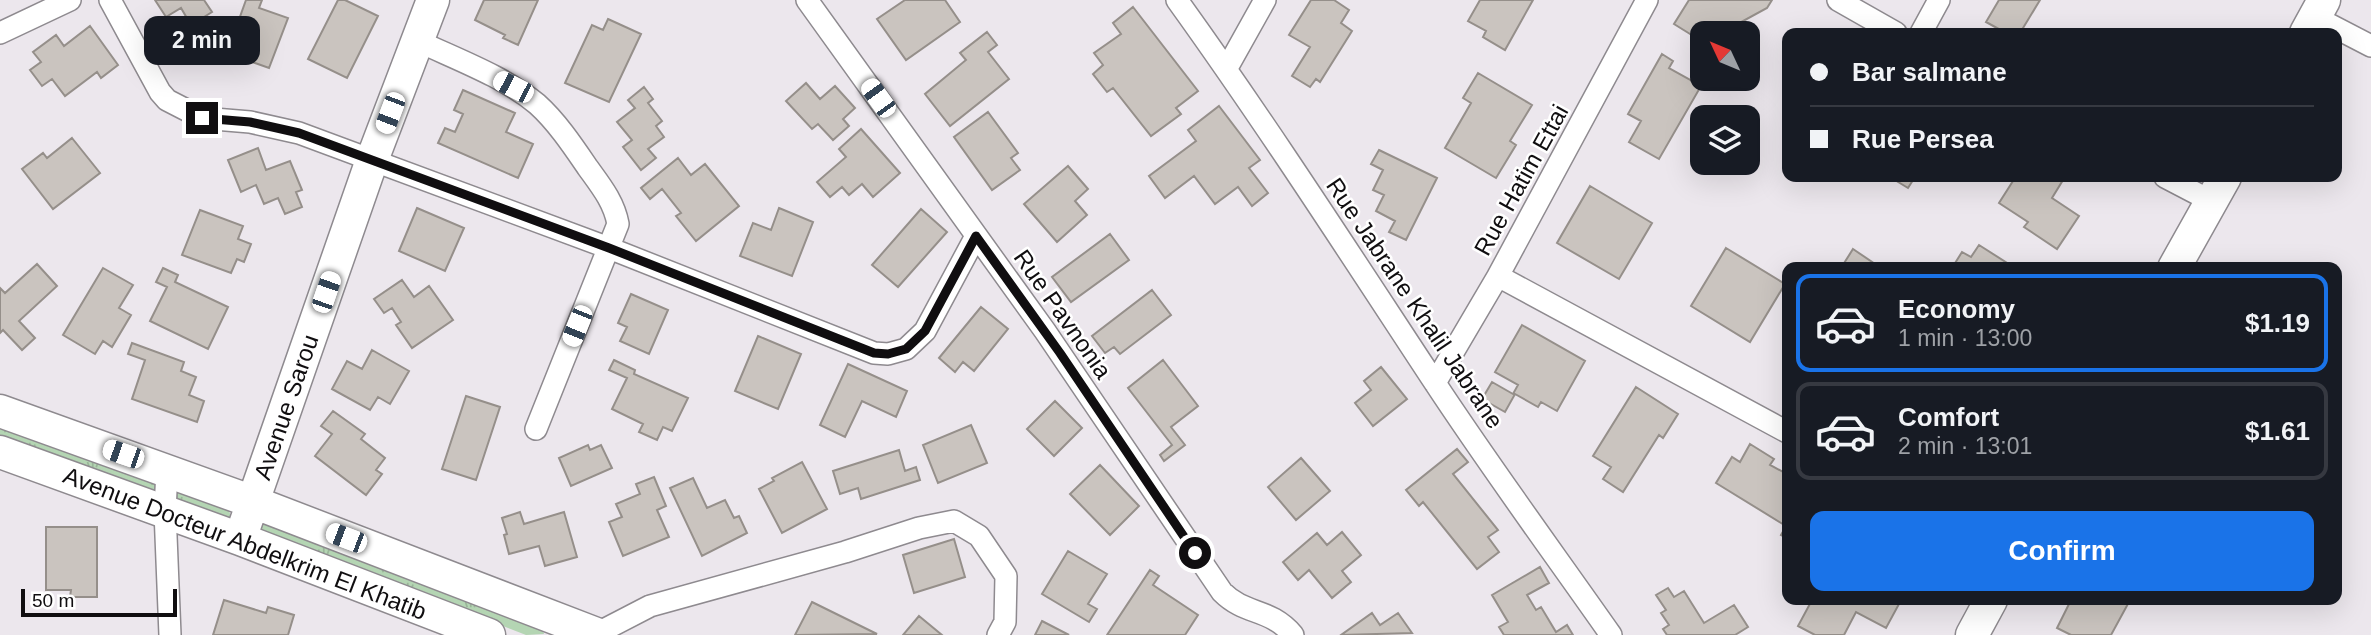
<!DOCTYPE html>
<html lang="en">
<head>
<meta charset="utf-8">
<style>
  body { margin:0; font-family:Helvetica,sans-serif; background:#20242c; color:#f1f3f6; height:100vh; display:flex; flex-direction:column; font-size:26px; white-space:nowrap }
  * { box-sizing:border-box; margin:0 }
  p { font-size:23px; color:#9ea1a6 }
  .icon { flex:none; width:38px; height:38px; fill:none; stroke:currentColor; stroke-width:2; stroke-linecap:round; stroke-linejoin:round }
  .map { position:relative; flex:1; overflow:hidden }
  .sheet { position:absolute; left:1782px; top:262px; width:560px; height:343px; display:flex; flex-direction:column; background:#171b24; border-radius:14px; box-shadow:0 7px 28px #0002 }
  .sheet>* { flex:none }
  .guide { position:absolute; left:1782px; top:28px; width:560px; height:154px; border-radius:14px; box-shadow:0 7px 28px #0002; display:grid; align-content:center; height:154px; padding:0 28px; background:#171b24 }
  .needle { width:46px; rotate:314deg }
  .fabs { position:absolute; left:1690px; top:21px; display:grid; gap:14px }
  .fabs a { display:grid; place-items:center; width:70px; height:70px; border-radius:14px; background:#171b24; box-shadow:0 7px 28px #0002; font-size:35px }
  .scale { position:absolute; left:21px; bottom:18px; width:156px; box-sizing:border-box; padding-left:7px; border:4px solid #100e10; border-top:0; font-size:19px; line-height:24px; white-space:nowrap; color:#100e10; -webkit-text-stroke:5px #fff; paint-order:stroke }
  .end { position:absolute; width:32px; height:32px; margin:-16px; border:9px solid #100e10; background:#fff; box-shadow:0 0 0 4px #fff }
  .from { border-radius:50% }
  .bubble { position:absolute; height:49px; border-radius:14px; background:#171b24; box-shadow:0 7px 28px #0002; font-size:23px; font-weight:600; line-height:49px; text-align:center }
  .car { position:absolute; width:21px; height:42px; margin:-21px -10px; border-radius:9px; box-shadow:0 0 5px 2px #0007; background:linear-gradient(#fff 24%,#345 0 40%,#fff 0 76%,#345 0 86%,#fff 0) }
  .guide b { display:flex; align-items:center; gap:24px; height:66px; font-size:26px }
  .guide b+b { border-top:2px solid #363941 }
  .guide i { width:18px; height:18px; background:#f1f3f6 }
  ul { padding:12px 0 0; list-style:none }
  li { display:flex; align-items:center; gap:21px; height:98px; margin:0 14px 10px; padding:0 14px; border:4px solid #363941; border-radius:14px }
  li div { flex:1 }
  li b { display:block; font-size:26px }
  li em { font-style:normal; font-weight:600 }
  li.current { border-color:#1a73e8 }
  li>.icon { width:63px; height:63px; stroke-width:1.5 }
  .cta { display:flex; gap:14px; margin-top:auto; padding:14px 28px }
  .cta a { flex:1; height:80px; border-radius:14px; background:#1a73e8; color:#fff; font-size:28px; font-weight:600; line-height:80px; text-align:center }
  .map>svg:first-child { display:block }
</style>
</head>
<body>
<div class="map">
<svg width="2371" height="635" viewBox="0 0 2371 635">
  <defs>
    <pattern id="grass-tufts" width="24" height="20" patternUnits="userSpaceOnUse" patternTransform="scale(1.75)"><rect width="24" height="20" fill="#b4d5b3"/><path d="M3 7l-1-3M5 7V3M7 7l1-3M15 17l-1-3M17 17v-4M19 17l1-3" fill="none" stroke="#9ab699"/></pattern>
  </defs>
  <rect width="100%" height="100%" fill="#ece7ed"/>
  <path fill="url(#grass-tufts)" d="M0,429L74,452L228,509L231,516L230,519L144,491L0,436Z
    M264,522L542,628L544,634L526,635L261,533L259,530L260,524Z"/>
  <path fill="#cac4bf" stroke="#958f8a" stroke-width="2" d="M155,0H204L212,12L191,25L181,8L166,17Z
    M246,0H262L259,8L288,18L269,68L227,53Z
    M338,0H345L378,16L347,78L308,59Z
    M484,0H538L518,45L503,38L505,35L475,20Z
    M905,0H945L960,22L906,60L877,19Z
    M1311,0H1334L1349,10L1341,23L1352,31L1320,82L1316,79L1310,87L1292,76L1310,47L1289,35Z
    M1480,0H1533L1505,50L1483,37L1486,31L1468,21Z
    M1689,0H1772L1767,8L1723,32L1713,26L1708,33H1703V42L1674,24Z
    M1999,0H2040L2020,33H2006L1986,22Z
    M1133,7L1198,91L1176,108L1181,114L1151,136L1113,88L1107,92L1093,74L1103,65L1094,53L1121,34L1113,23Z
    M608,19L641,34L609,102L565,83L592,25L603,30Z
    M90,26L118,65L101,78L97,72L65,96L52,79L42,86L30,70L41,62L33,52L56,35L64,46Z
    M987,32L997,45L988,52L1009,79L950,126L925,94L966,60L960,53Z
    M1662,54L1673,61L1669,68L1701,86L1659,159L1629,142L1641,121L1628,114Z
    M1478,73L1532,105L1510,141L1516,145L1496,178L1445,148L1471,103L1463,98Z
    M806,83L820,99L835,86L855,108L843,119L849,126L833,140L818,124L812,129L786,101Z
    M644,87L653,99L648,103L662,121L656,126L664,137L648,149L656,158L641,170L623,147L632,140L617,122L635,108L628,100Z
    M463,90L515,113L506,132L533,144L518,178L438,143L445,128L455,132L463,114L454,110Z
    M1219,106L1260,160L1249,168L1268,193L1252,206L1238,187L1215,204L1194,176L1165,198L1149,176L1196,141L1188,130Z
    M988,112L1018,153L1011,158L1020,170L992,190L954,137Z
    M861,129L900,173L873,197L862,184L849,195L842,187L830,197L817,182L846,157L839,149Z
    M72,138L100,173L53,209L22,169L43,153L47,158Z
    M258,148L266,170L290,161L302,190L296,192L302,207L285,214L278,198L264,204L256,185L241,192L228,160Z
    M1379,150L1437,178L1406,240L1389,232L1395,221L1376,211L1384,195L1373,190L1383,170L1371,164Z
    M678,158L691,175L705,164L739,206L696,241L676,216L681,213L662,189L650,199L641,188Z
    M1068,166L1088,189L1075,201L1087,215L1057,242L1024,204Z
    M1890,177H1915L1908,188Z
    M2008,177H2058L2063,180L2052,198L2079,216L2057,249L2024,227L2028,222L1999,203L2013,181Z
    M1590,186L1652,223L1619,279L1557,243Z
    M417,208L464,228L445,271L399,251Z
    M779,208L813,222L792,276L740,256L753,223L771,230Z
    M921,209L947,232L898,287L872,265Z
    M200,210L243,226L238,239L251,244L244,262L237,259L231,273L182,255Z
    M1110,234L1129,260L1071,302L1052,277Z
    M1979,245L2015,268H1952L1962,252L1971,257Z
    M1726,248L1785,284L1750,342L1691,306Z
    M1853,249L1881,268H1841Z
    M37,264L57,286L19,321L35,338L22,350L3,330L0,333V288L5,293Z
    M103,268L133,285L119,308L131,315L112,347L103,341L95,354L63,335Z
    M163,268L178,275L175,282L228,307L208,349L150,321L167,287L156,282Z
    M402,280L414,297L429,286L453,320L412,348L396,325L401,322L392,308L384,313L374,299Z
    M1152,290L1171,315L1120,354L1114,347L1105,353L1092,336Z
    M631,294L668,310L649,354L620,341L627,327L618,323Z
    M981,307L1008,329L974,371L963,362L955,372L939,358Z
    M1522,325L1585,361L1557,411L1541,402L1538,407L1515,394L1505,412L1482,399L1492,382L1513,394L1518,385L1495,372Z
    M758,336L801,354L778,409L735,391Z
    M132,343L184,362L181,371L196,377L189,395L204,401L197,422L132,399L145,360L128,354Z
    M372,350L409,371L390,404L378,397L370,410L332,389L347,361L362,369Z
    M614,360L635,370L634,374L688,398L672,431L663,427L657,440L639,432L643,424L612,409L627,378L609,370Z
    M1163,360L1198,406L1171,427L1185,445L1164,461L1160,455L1172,445L1128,388Z
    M848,364L907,391L896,417L862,401L845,437L820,425Z
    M1381,367L1407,399L1373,426L1355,403L1371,390L1364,381Z
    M1636,387L1678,414L1663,438L1659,435L1623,492L1603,479L1611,467L1593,456Z
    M466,396L500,407L476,480L442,469Z
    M1055,401L1082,428L1054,456L1027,429Z
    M333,411L365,434L361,439L385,458L376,470L382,474L366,495L315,456L332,434L321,426Z
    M971,425L987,463L938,483L923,445Z
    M1750,444L1774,459L1770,465L1787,474V538L1781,535L1786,526L1716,483L1732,457L1740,462Z
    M588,445L590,450L601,445L612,468L571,486L559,458Z
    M1457,449L1468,462L1453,474L1498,530L1488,537L1499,552L1477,569L1423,502L1419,506L1406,490Z
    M899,450L905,471L916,467L920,480L861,499L858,488L840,494L833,471Z
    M1301,458L1330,491L1296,520L1268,487Z
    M802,462L827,509L782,533L759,489L774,481L772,478Z
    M1100,465L1139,506L1110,535L1070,494Z
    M654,477L666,506L657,510L669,537L623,556L609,522L622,517L616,504L640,494L636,484Z
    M693,478L707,508L725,500L734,518L739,516L747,533L702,556L670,488Z
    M520,512L524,524L564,512L577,557L545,566L539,546L509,554L504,535L507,534L502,518Z
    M46,527H97V597H70L71,590H46Z
    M1342,532L1361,555L1342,571L1351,582L1332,598L1309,570L1298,580L1283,562L1317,533L1327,545Z
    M954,539L965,577L914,593L903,555Z
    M1068,551L1107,574L1088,604L1097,609L1089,622L1042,594Z
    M1540,567L1549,583L1527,595L1536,610L1541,607L1556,632L1567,625L1573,635H1504L1499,627L1508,622L1492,595Z
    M1150,570L1159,576L1153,585L1198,615L1185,635H1107Z
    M1668,588L1674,597L1684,591L1704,623L1734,605L1748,627L1735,635H1667L1663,629L1669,625L1661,613L1666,610L1656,595Z
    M224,600L266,613L268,607L294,615L288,635H213Z
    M1812,600H1891L1899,604L1886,628L1856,612L1844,635H1815L1798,626Z
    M2071,600H2125L2129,602L2111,635H2071L2057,628Z
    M812,602L877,634L795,635Z
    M1372,613L1380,625L1398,613L1412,633L1341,635Z
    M919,616L942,635H903Z
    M1042,621L1069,635H1035Z"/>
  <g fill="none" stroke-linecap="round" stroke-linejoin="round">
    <g stroke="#8e8a8f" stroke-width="24">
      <path id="street" d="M110,0L160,92L167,100L202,118L250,122L299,133L609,248L874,353L888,354L906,349L925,331L976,236
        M807,0L1045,331L1222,592C1246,616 1269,607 1293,635
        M1177,0C1267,125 1350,254 1435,383C1491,468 1552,551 1611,635
        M1838,0L1896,33
        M2315,17L2371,46
        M0,33L70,0
        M1921,33L1939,0
        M418,41C456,59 505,77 537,104C557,122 573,146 588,168C601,186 614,202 618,224L536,429
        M1227,68L1265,0
        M2165,177L2211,201
        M1498,276L1787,432
        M1435,383L1498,276L1647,0
        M167,470L165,511L170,635
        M594,635L650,606L845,552L919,528L954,521L979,536L1006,576L1005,622L998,635"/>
    </g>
    <g stroke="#8e8a8f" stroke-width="35">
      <path id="secondary" d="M2306,33L2324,0
        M2174,268L2225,177
        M0,411L253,502L599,635
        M0,452L240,539L489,635
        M240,539L372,160L433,0
        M1972,635L1991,600"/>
    </g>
    <use href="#street" stroke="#fff" stroke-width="21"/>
    <use href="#secondary" stroke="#fff" stroke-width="32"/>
  </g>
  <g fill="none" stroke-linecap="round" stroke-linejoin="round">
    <path stroke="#100e10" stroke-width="9" d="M202,118L250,122L299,133L609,248L874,353L888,354L906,349L925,331L976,236L1060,353L1195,553"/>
  </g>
  <g text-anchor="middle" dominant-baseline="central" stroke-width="5" stroke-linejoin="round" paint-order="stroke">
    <g font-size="24" fill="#100e10" stroke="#fff">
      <text transform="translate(1521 180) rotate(-61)">Rue Hatim Ettai</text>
      <text transform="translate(1415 303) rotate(56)">Rue Jabrane Khalil Jabrane</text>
      <text transform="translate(1063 314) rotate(55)">Rue Pavnonia</text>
      <text transform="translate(286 407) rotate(-71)">Avenue Sarou</text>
      <text transform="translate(245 543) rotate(21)">Avenue Docteur Abdelkrim El Khatib</text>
    </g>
  </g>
</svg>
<div class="fabs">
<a><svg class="needle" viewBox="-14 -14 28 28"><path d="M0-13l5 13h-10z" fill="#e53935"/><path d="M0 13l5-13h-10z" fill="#9ea1a6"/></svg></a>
<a><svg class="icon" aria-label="layers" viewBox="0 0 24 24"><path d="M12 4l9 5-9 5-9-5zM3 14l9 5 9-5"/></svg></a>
</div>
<div class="scale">50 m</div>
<i class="end from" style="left:1195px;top:553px"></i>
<i class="end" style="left:202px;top:118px"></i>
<div class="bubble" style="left:144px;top:16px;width:116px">2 min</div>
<i class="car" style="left:513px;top:87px;rotate:297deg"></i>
<i class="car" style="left:878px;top:98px;rotate:324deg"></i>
<i class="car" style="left:390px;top:113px;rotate:201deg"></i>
<i class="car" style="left:326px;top:292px;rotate:19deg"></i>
<i class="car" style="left:577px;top:326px;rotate:202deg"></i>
<i class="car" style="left:123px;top:454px;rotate:289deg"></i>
<i class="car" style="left:346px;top:538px;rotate:291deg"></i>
<div class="guide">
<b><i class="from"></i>Bar salmane</b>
<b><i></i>Rue Persea</b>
</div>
<section class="sheet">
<ul>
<li class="current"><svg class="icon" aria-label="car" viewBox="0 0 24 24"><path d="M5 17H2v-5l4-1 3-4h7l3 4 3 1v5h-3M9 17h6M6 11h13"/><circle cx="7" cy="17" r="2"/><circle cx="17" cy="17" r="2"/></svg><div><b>Economy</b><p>1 min · 13:00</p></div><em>$1.19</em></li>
<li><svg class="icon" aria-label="car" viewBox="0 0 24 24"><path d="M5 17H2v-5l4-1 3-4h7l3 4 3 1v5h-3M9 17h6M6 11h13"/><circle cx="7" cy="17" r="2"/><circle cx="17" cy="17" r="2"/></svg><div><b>Comfort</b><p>2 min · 13:01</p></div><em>$1.61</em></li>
</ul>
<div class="cta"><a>Confirm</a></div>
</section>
</div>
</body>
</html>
